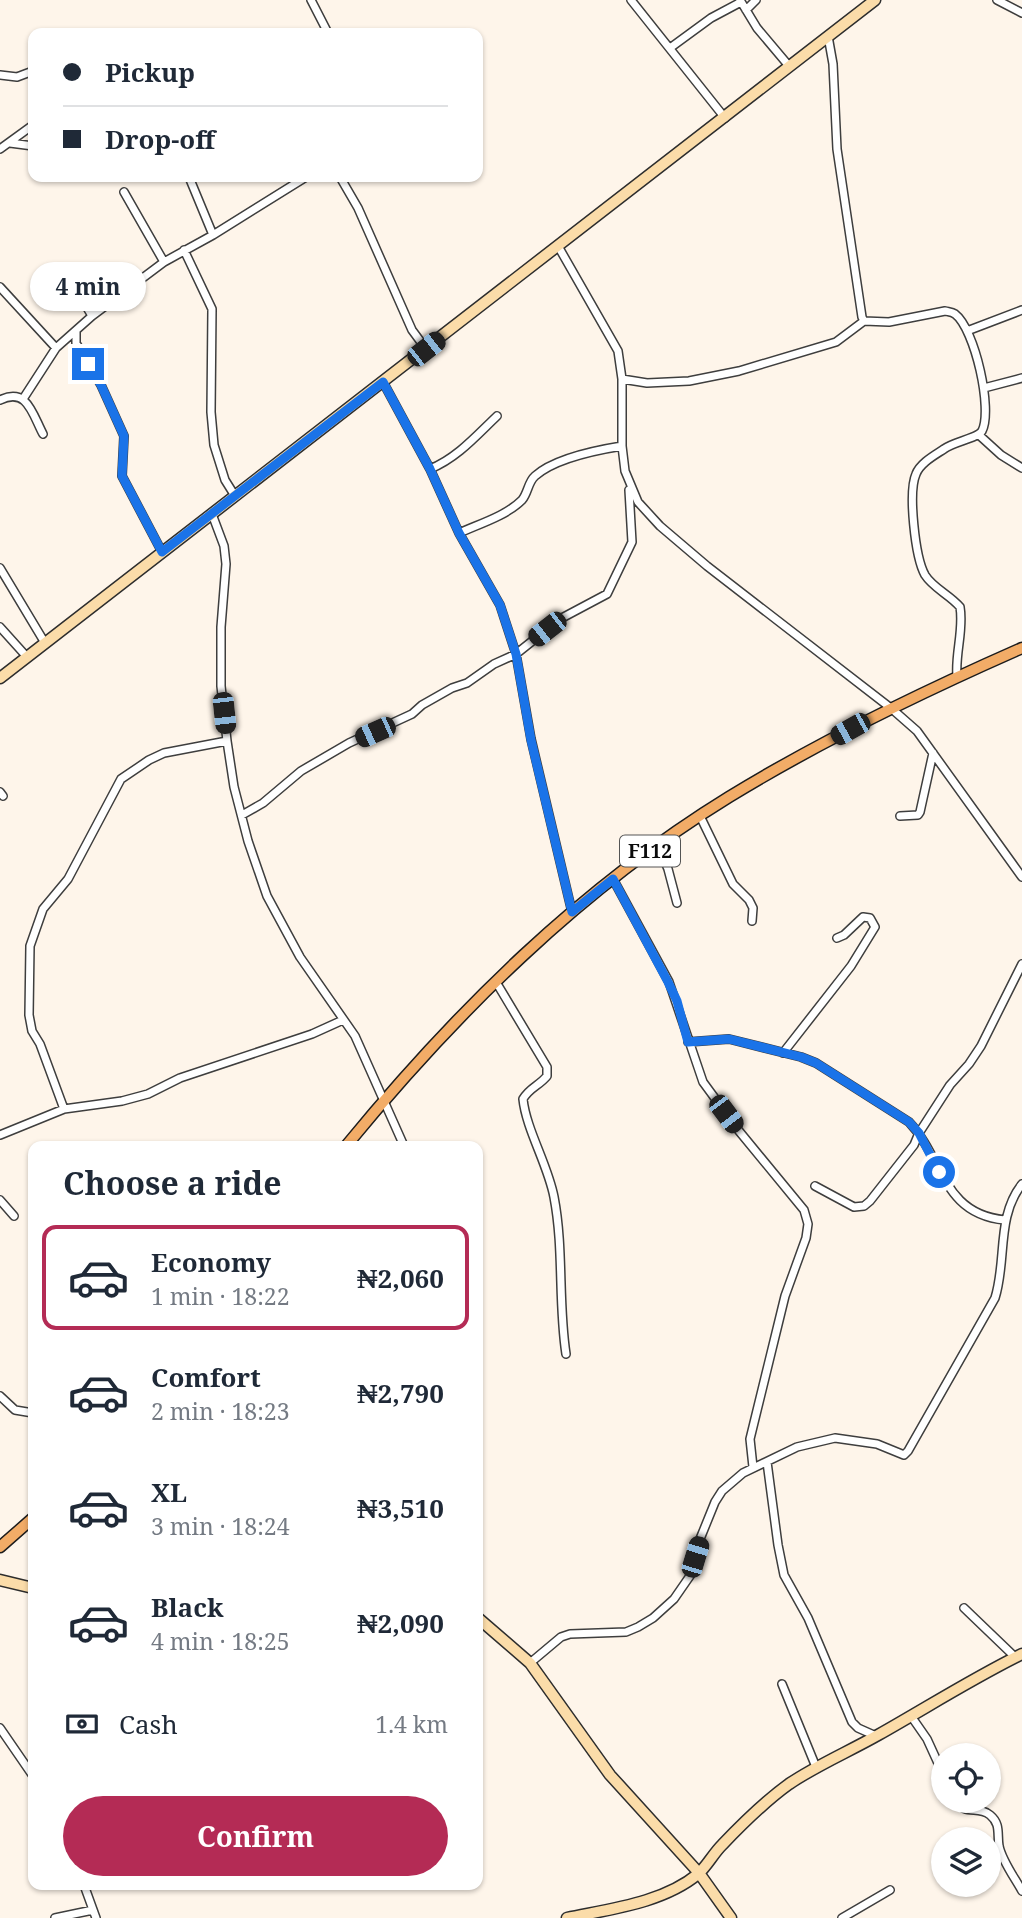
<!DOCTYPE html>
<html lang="en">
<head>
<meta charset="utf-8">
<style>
  body { margin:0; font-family:"Noto Serif",serif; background:#f6f6f7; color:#1f2937; height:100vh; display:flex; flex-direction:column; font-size:26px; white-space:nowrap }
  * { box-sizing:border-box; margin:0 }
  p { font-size:23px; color:#747a83 }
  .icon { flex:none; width:38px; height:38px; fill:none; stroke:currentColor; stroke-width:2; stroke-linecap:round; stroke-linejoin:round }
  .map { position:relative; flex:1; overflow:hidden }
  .side { position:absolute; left:28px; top:1141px; width:455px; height:749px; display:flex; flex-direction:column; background:#fff; border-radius:14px; box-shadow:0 2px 5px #0004 }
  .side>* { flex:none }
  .banner { position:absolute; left:28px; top:28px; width:455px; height:154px; border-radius:14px; box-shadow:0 2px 5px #0004; display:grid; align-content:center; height:154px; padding:0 35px; background:#fff }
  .controls { position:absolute; left:931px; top:1743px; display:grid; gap:14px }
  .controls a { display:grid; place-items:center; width:70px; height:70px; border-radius:50%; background:#fff; box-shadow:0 2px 5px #0004; font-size:35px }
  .end { position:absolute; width:32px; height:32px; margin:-16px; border:9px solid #1a73e8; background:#fff; box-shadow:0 0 0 4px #fff }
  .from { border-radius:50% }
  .bubble { position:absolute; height:49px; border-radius:24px; background:#fff; box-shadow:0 2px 5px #0004; font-size:23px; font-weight:700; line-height:49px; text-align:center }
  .car { position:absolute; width:21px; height:42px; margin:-21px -10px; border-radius:9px; box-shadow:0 0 5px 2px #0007; background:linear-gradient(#222 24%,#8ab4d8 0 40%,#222 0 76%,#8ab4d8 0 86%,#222 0) }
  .banner b { display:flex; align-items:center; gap:24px; height:66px; font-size:26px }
  .banner b+b { border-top:2px solid #e0e1e3 }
  .banner i { width:18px; height:18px; background:#1f2937 }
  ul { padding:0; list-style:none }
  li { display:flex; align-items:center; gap:21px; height:105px; margin:0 14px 10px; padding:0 21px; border:4px solid transparent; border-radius:14px }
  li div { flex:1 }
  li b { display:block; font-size:26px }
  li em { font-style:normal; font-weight:700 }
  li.selected { border-color:#b42b55 }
  li>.icon { width:63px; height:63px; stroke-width:1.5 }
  h2 { padding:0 35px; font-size:32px; line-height:84px }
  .pay { display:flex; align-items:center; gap:18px; height:77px; padding:0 35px; font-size:26px }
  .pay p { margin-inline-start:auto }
  .primary-button { display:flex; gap:14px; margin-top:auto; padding:14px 35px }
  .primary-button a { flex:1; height:80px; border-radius:42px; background:#b42b55; color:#fff; font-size:28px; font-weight:700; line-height:80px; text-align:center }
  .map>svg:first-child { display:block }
</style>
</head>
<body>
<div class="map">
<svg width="1022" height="1918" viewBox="0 0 1022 1918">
  <rect width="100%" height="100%" fill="#fef5ea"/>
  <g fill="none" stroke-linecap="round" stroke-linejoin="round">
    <g stroke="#3e3e3e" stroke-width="10">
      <path id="street" d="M311,0L328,33
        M631,0L725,118
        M740,0L757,28L789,66
        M997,0L1022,13
        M746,10L756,0
        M828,36L833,64L837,149L862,317L864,321
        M670,48L711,18L741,2
        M0,75L17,77L33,71
        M10,143L33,146
        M0,149L33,125
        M189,177L213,235
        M340,177L358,208L412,330L426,349
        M124,192L164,262
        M558,246L618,351L622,379V446L625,471L638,502L660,526L707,566L892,709L917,731L1022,877
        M184,250L212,309L211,412L214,445L225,480L235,496
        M66,272L92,316
        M0,287L56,348
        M967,331L1022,310
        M76,332V343L101,385L124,436L122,476L162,552
        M622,379L647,383L689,381L739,371L836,342L864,321L889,322L945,311C949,312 952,312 955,314C975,329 993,410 982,431C978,438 953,442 944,449C935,455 920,463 916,474C908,492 915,557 925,575C933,588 950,595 960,607C964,630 955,653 957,676
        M383,382L430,469L459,533L500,605L516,654L531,739L572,912
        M984,388L1022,378
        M23,399L56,348L92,316L164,262L213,235L306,177
        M0,400C27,387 32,413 43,434
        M979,435L1001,455L1022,468
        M430,469C457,458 476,436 497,416
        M212,514L224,546L226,564L221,627V686L227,741L234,787L248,841L267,896L300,957L355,1036L404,1146
        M459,533C479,524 506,516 522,500C528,493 528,482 535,476C554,459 597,450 622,446
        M0,568L45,643
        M0,627L27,657
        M0,792L3,796
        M242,815L263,803L301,771L349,743L412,714L422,705L452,688L467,683L494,664L516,654L560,619L607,594L632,542L629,490
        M700,816L733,884L749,900L753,908L752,921
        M900,816L918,815L920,812L933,753
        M658,845L668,869L677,903
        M613,879L669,982L703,1082L739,1131L804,1210L808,1224L806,1238L785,1296L750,1439L753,1467
        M496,982L547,1067V1076C540,1085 529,1088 523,1099C526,1129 548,1165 554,1197C564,1249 558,1302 566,1354
        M688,1042L729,1039L801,1057L816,1063L909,1122C944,1159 942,1214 1005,1220
        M783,1053L851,966L875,927L870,918L863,917L844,935L837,938
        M64,1109L40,1044L32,1031L29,1015L30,946L43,909L68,879L121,779L149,760L164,753L227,741
        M0,1135L64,1109L122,1101L148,1094L180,1078L312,1034L343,1020
        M815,1186L854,1207L864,1206L870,1201L914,1145L919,1133L950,1085L969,1064L981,1046L1022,964
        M0,1200L14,1216
        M0,1396L15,1410L33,1413
        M767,1462L778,1545L784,1575L808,1618L852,1722L858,1728L876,1736
        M964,1608L1015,1657
        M530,1663L561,1637L570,1634L626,1632L638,1627L653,1618L674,1599L692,1573L700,1539L715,1502L722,1491L743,1473L797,1447L835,1438L877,1444L904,1455L908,1451L995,1298C1007,1260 996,1217 1022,1184
        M782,1684L816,1767
        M911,1716L927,1739L943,1774
        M0,1728L33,1776
        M956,1801C965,1816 978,1805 990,1815C1001,1824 997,1834 999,1846C1002,1861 1015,1878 1022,1891
        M84,1885L96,1918
        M55,1918L93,1910
        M842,1918L890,1890"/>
    </g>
    <g stroke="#2d2d2d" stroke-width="13">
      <path id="secondary" d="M0,678L875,0
        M0,1580L33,1588
        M478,1618L530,1663L610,1775L699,1873L731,1918
        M567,1918C610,1909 663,1903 698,1874C707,1866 713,1854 722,1845C742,1824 764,1802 789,1784C817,1765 848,1752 878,1735C926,1708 973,1678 1022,1654"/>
    </g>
    <g stroke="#1c1c1c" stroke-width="13">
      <path id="primary" d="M346,1146C456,1012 581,888 729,797C822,740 922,692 1022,648
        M0,1547L33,1518"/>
    </g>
    <use href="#street" stroke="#fff" stroke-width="7"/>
    <use href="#secondary" stroke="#fbdca9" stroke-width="10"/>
    <use href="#primary" stroke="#f2ac67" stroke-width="10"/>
  </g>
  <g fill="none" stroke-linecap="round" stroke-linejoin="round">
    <path stroke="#1a73e8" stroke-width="9" d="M88,364L101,385L124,436L122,476L162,552L383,382L430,469L459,533L500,605L516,654L531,740L572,912L613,879L668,982L677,1001L688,1042L729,1039L801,1057L816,1063L909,1122L919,1133L939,1172"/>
  </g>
  <g text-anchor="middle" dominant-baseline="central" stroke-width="7" stroke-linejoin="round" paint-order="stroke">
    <rect fill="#fff" stroke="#545454" stroke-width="2" x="620" y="835.5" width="60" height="31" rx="5"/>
    <g font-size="19" font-weight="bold" fill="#0b0b0b">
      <text x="650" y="851">F112</text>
    </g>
  </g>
</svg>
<div class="controls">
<a><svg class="icon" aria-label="locate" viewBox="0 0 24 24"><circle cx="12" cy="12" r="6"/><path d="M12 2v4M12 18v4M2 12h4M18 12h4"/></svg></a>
<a><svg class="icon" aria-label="layers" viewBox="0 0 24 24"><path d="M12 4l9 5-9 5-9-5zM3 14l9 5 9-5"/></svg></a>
</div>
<i class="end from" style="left:939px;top:1172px"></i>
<i class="end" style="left:88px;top:364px"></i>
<div class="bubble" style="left:30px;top:262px;width:116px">4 min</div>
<i class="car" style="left:426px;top:349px;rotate:52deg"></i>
<i class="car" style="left:547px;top:629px;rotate:232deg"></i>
<i class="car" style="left:224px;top:713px;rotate:174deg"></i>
<i class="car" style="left:850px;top:729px;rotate:241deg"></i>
<i class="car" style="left:375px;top:732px;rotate:246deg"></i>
<i class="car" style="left:726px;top:1114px;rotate:143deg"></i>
<i class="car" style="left:695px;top:1557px;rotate:17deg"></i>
<div class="banner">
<b><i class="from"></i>Pickup</b>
<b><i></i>Drop-off</b>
</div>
<section class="side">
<h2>Choose a ride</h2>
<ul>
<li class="selected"><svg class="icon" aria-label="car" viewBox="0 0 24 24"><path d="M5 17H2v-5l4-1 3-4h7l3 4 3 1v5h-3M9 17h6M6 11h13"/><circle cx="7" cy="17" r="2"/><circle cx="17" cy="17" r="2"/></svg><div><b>Economy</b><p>1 min · 18:22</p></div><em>₦2,060</em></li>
<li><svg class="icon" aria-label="car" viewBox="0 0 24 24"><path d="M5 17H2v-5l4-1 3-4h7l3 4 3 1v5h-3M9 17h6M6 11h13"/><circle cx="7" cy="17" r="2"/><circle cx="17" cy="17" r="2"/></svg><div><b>Comfort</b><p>2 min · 18:23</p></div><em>₦2,790</em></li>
<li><svg class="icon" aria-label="car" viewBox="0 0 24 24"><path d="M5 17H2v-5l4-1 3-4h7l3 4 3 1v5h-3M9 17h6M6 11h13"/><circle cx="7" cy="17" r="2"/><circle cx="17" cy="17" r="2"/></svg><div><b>XL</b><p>3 min · 18:24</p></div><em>₦3,510</em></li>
<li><svg class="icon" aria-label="car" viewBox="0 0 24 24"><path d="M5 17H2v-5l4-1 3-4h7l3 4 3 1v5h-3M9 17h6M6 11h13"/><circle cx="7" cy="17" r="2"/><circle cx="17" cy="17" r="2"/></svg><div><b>Black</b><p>4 min · 18:25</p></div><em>₦2,090</em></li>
</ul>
<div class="pay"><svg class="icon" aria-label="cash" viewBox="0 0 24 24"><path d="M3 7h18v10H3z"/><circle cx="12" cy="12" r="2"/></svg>Cash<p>1.4 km</p></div>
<div class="primary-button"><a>Confirm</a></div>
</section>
</div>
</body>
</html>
